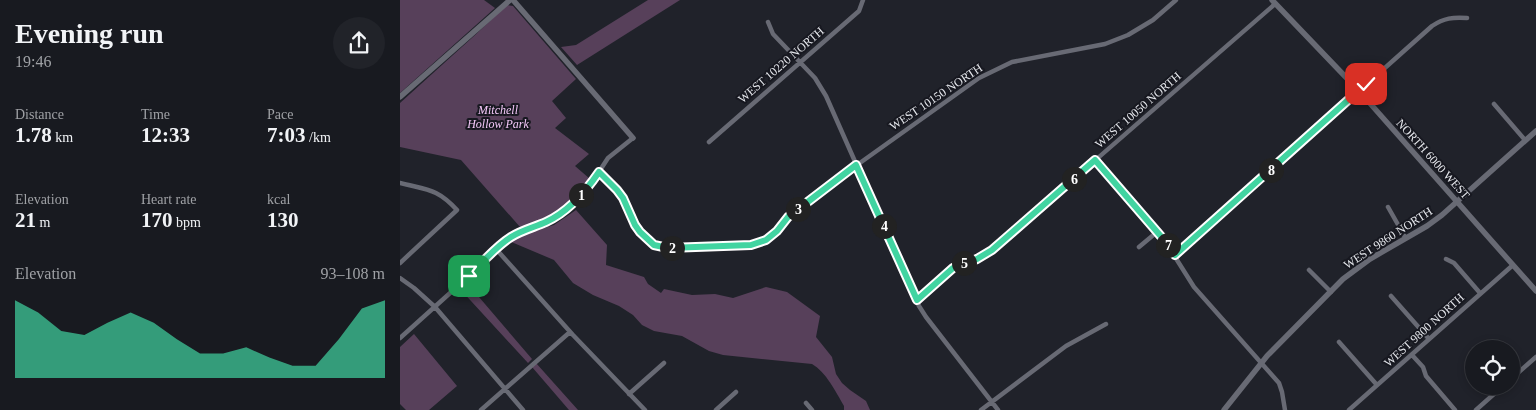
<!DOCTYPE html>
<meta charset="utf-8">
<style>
body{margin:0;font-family:Georgia,serif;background:#212329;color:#f1f3f6;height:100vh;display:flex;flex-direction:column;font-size:19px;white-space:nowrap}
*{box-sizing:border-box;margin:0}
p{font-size:16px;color:#9fa1a5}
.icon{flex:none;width:28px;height:28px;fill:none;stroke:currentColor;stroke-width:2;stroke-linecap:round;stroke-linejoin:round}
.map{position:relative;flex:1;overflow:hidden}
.panel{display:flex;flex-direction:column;background:#181a20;width:400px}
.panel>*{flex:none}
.controls{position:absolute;left:1065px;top:340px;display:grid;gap:10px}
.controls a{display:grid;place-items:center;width:55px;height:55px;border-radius:50%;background:#181a20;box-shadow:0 2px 8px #0003,0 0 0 1px #36383e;font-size:25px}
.pin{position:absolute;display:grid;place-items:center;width:42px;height:42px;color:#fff;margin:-21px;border-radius:10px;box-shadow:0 2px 8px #0006}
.km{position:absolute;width:25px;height:25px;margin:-12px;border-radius:50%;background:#222;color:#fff;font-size:14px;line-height:25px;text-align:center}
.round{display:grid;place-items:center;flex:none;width:52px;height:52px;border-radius:26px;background:#212329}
.head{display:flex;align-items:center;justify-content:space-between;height:85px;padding:0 15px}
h1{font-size:28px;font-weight:700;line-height:38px}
.stats{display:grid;grid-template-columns:repeat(3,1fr);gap:8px;height:85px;padding:5px 15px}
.stats div{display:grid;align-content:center}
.stats b{font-size:21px;font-weight:700}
.stats small{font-size:14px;font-weight:400}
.stats p{font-size:14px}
.chart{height:140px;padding:10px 15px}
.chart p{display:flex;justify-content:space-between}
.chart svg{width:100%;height:90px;margin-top:5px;fill:#41d4a1;opacity:.7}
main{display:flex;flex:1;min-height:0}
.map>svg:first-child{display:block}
</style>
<main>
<section class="panel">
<div class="head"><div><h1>Evening run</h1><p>19:46</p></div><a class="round"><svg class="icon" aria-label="share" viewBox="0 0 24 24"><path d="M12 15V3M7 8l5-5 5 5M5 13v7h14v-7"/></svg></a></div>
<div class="stats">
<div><p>Distance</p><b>1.78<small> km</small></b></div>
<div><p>Time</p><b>12:33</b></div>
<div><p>Pace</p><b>7:03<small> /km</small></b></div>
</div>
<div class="stats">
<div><p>Elevation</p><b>21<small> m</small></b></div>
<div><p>Heart rate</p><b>170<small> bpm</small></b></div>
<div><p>kcal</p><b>130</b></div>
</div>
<div class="chart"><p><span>Elevation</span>93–108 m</p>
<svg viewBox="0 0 160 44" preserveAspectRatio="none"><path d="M0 44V6L10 12L20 21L30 23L40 17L50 12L60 17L70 25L80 32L90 32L100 29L110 34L120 38L130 38L140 25L150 10L160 6V44z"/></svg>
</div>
</section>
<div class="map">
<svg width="1136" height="410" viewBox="0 0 1136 410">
<rect width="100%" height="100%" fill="#20222a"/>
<path fill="#57405a" d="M0 0H84L95 8 0 93Z
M248 0H280L177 65 161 47 176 45Z
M107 5 113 6 176 79 152 101 166 118 155 128 189 154 175 166 190 179C179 193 166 209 150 217 141 222 130 224 120 227L61 160 0 147V103L74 36Z
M176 210 207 245 206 265 244 277 248 284 261 293 264 289 292 295 315 294 333 298 366 287 387 292 420 316 416 337 432 357 436 374 442 383 450 390 466 401 470 410H444V406C436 392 426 372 412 364L323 355 309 351 282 336 254 331 242 325 233 315 219 306 193 295 173 283 154 260 109 241 116 237 154 225Z
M67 283 132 359 128 363 60 289Z
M14 334 57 386 29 410H6L0 404V347Z
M136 363 178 410H169L132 367Z"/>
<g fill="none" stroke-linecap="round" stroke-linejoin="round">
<path stroke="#686a74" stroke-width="4.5" d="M368 22 373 34 415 78 426 96 519 306 526 317 598 410
M1094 104 1125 140
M309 142 459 11 463 0
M695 160 765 241 794 287 879 383 882 392 885 410
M199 172 217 190 223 198 235 225 247 240 254 245 268 249 351 245 366 240 377 231 388 217 457 165 579 78 612 62 705 44 728 35 753 20 776 0
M0 183C27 190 37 188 57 210L0 263
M988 207 1005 237
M739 247 757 232
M96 249 173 335 245 410
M775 255 1032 26C1044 18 1053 17 1067 18
M1046 259 1054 263 1080 293
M909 270 931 292
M0 278 14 288 35 307 123 410
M991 296 1029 339
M517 300 553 268 577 259 592 250 875 4
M0 338 69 276 103 242 117 233 149 221 166 210 191 184 208 158 233 138
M939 342 977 385
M1012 355 1023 367 1026 376 1055 410
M1111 379 1136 357
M229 394 264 363
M406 403 412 410
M81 410 170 332
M316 410 336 392
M581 410 666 346 706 324
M949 410 1113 265
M1076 410 1103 386"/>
<path stroke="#686a74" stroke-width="5.5" d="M113 0 233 138
M872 0 960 92 1136 291
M0 97 110 0
M824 410 867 356 943 279 970 259 1027 226 1042 215 1136 131"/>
</g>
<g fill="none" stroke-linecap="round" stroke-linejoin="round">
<defs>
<path id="route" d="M69 276C82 263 95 247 111 237 122 230 135 227 146 222 168 212 186 191 199 172L217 190 223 198 235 225 240 232 254 245 268 248 351 245 366 240 377 231 388 217 456 165 517 300 553 268 577 259 592 250 695 160 765 241 775 255 966 84"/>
</defs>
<use href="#route" stroke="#fff" stroke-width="10"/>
<use href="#route" stroke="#41d4a1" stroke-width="6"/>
</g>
<g text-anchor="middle" stroke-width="4" stroke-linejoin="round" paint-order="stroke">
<g font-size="12" fill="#e6e8ed" stroke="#171820">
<text transform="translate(381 65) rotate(-41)" y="4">WEST 10220 NORTH</text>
<text transform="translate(536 97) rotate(-34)" y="4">WEST 10150 NORTH</text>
<text transform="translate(738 110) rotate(-41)" y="4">WEST 10050 NORTH</text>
<text transform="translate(1033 159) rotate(48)" y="4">NORTH 6000 WEST</text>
<text transform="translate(988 238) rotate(-33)" y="4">WEST 9860 NORTH</text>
<text transform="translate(1024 330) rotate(-42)" y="4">WEST 9800 NORTH</text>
</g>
<g font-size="12" font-style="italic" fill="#f3c7f8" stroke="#171820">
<text x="98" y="114">Mitchell<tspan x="98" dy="14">Hollow Park</tspan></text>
</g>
</g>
</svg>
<div class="controls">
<a><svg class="icon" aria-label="locate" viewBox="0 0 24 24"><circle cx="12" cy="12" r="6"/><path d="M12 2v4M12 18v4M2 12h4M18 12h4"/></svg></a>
</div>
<div class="pin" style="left:69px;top:276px;background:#1e9e55"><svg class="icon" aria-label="arrive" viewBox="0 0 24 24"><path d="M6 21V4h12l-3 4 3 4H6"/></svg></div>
<div class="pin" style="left:966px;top:84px;background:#d93025"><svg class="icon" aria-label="check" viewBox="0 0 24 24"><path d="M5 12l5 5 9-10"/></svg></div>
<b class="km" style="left:181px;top:195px">1</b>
<b class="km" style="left:272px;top:248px">2</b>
<b class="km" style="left:398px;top:209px">3</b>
<b class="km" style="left:484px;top:226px">4</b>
<b class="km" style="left:564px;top:263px">5</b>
<b class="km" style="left:674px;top:179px">6</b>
<b class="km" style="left:768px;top:245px">7</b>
<b class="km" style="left:871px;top:170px">8</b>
</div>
</main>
